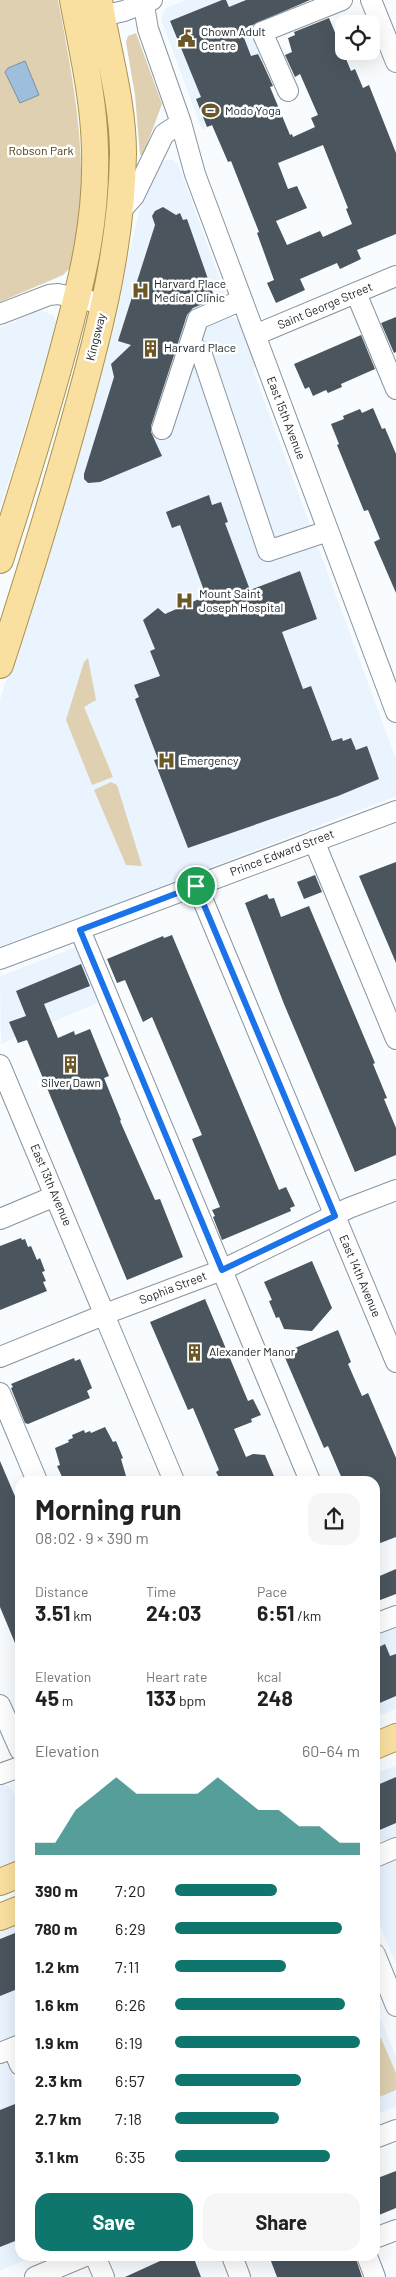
<!DOCTYPE html>
<meta charset="utf-8">
<style>
body{margin:0;font-family:Barlow,sans-serif;background:#f6f6f6;color:#222;height:100vh;display:flex;flex-direction:column;font-size:19px;white-space:nowrap}
*{box-sizing:border-box;margin:0}
p{font-size:16px;color:#767676}
.icon{flex:none;width:28px;height:28px;fill:none;stroke:currentColor;stroke-width:2;stroke-linecap:round;stroke-linejoin:round}
.map{position:relative;flex:1;overflow:hidden}
.panel{position:absolute;left:15px;top:1476px;width:365px;height:785px;display:flex;flex-direction:column;background:#fff;border-radius:15px;box-shadow:0 5px 20px #0002}
.panel>*{flex:none}
.buttons{position:absolute;left:335px;top:15px;display:grid;gap:10px}
.buttons a{display:grid;place-items:center;width:45px;height:45px;border-radius:10px;background:#fff;box-shadow:0 5px 20px #0002;font-size:25px}
.pin{position:absolute;display:grid;place-items:center;width:42px;height:42px;color:#fff;margin:-21px;border:2px solid #fff;border-radius:50%;box-shadow:0 1px 5px #0007}
.round{display:grid;place-items:center;flex:none;width:52px;height:52px;border-radius:15px;background:#f6f6f6}
.head{display:flex;align-items:center;justify-content:space-between;height:85px;padding:0 20px}
h1{font-size:28px;font-weight:700;line-height:38px}
.stats{display:grid;grid-template-columns:repeat(3,1fr);gap:8px;height:85px;padding:5px 20px}
.stats div{display:grid;align-content:center}
.stats b{font-size:21px;font-weight:700}
.stats small{font-size:14px;font-weight:400}
.stats p{font-size:14px}
.chart{height:140px;padding:10px 20px}
.chart p{display:flex;justify-content:space-between}
.chart svg{width:100%;height:90px;margin-top:5px;fill:#0f766e;opacity:.7}
.button{display:flex;gap:10px;margin-top:auto;padding:10px 20px}
.button a{flex:1;height:58px;border-radius:15px;background:#0f766e;color:#fff;font-size:20px;font-weight:700;line-height:58px;text-align:center}
.button a+a{background:#f6f6f6;color:#222}
ul{padding:0 20px;list-style:none;font-size:16px}
li{display:grid;grid-template-columns:80px 60px 1fr;align-items:center;height:38px}
li i{height:12px;border-radius:6px;background:#0f766e}
.map>svg:first-child{display:block}
</style>
<div class="map">
<svg width="396" height="2277" viewBox="0 0 396 2277">
<rect width="100%" height="100%" fill="#f9fcfe"/>
<path fill="#e9f4fe" d="M186 0H242L268 61 254 67 269 102 202 130 161 19 166 8Z
M166 160H173L179 166 226 296 230 316 240 321 256 364 253 370 396 759V796L0 948V700L63 501 109 335 140 208 158 168Z
M37 311H42L53 315 57 323 55 332 0 509V328Z
M79 946 102 1001 1 1044 0 976Z
M396 1628V1709L375 1717V1637Z
M396 1765V1964L375 1914V1774Z
M4 1784 11 1788 20 1808V1860L0 1868V1785Z
M20 1924V2045L0 2053V1932Z
M375 2006 396 2056V2107L375 2115Z
M6 2061 20 2093V2256H35L0 2271V2063Z"/>
<path fill="#ded0b0" d="M0 0H58C75 89 93 178 71 267L63 275 0 302Z
M136 33 162 104 143 155H140L135 95 126 42 128 36Z
M88 658 96 700 84 707 113 777 92 785 66 720 84 662Z
M111 782 117 785 142 866 126 865 94 790Z
M381 2038 396 2073V2090L375 2099V2041Z"/>
<path fill="#9dbfdb" stroke="#7891a6" d="M25 61 39 95 20 103 5 72 8 68Z"/>
<path fill="#4a555e" fill-rule="evenodd" d="M222 0H226L229 7 246 0H310L241 30 251 56 258 54 263 64 273 86 270 87 290 135 292 134 293 137 315 127 311 118 318 115 300 74 295 77 285 55 292 52 288 38 295 35 294 32 329 18 351 71 355 69 363 88 369 85 396 153V234L357 250 361 259 357 261 340 269 337 263 300 279 305 290 276 303 267 283 274 280 257 233 259 232 231 161 228 162 212 125 207 127 196 99 201 97 170 21ZM323 145 348 208 346 209 352 224 323 237 320 231 287 245 276 221 307 208 297 186 288 189 278 163Z
M163 207 176 215 180 213 183 220 187 219 215 299 193 308 187 315 151 426V432L162 456 100 482 88 483 84 479V474L114 377 111 364 131 345 118 341 155 225 152 216 155 211Z
M396 317V352L394 353 381 323Z
M361 335 375 369 341 384 342 387 328 393 326 390 313 396 309 387 305 389 294 364Z
M373 408 382 429 385 428 396 454V593L374 542 380 539 368 510 364 511 337 445 339 444 331 424 344 419 343 416 360 409 362 413Z
M209 495 212 505 221 502 228 522 225 523 250 590 300 571 317 619 282 632 303 689 311 686 332 741 342 738 343 741 351 738 356 750 367 746 379 779 338 796 188 848 154 760 158 759 135 699 139 697 134 685 160 676 150 651 155 649 143 620 158 608 165 614 206 596 180 525 172 528 166 512Z
M396 862V963L359 876Z
M315 875 322 892 304 899 297 882Z
M267 894 269 899 274 898 281 917 309 906 375 1063 373 1064 387 1098 384 1099 396 1128V1155L355 1172 284 1004 245 903Z
M172 935 279 1190 286 1187 295 1206 290 1208 291 1211 222 1240 213 1217 215 1216 212 1210 220 1207 192 1139 202 1135 152 1017 143 1022 125 980 117 983 107 959 163 936 164 938Z
M81 964 90 986 44 1004 58 1038 74 1031 75 1035 90 1029 109 1076 104 1078 121 1120 120 1121 155 1200 160 1199 183 1257 127 1280 27 1040 18 1043 9 1022 26 1016 16 991Z
M21 1238 22 1240 25 1239 28 1247 31 1246 37 1260 40 1258 45 1271 42 1272 46 1281 43 1282 47 1291 0 1310V1246Z
M312 1261 332 1308 312 1331 284 1329 279 1317 276 1318 269 1301 272 1300 264 1282Z
M205 1299 248 1401 253 1399 261 1415 251 1419 252 1422 234 1429 246 1457 253 1454 265 1455 276 1481H221L216 1472 219 1470 193 1408 188 1410 150 1322Z
M338 1330 351 1362 348 1364 362 1396 368 1393 396 1458V1537L375 1545V1481H343L328 1446 324 1448 283 1353Z
M74 1358 75 1361 80 1359 92 1388 87 1391 90 1398 28 1424 25 1423 11 1388 13 1387 11 1384Z
M105 1427 113 1442 116 1441 123 1458 121 1459 126 1476 112 1481H64L57 1466 60 1465 55 1448 69 1442 68 1440 73 1438 72 1435 84 1430 85 1433 90 1431 91 1433Z
M0 1461 20 1508V1655L0 1607Z
M396 1569V1594L375 1602V1578Z
M385 1644 390 1656 396 1654V1696L375 1705V1649Z
M396 1777V1823L375 1832V1786Z
M20 1931V1988L0 1996V1939Z
M20 2102V2239L0 2247V2110Z
M396 2171V2208L379 2215 378 2213 375 2214V2179Z
M171 2256H193L201 2277H125Z
M269 2256H355L362 2277H277Z"/>
<g fill="none" stroke-linecap="round" stroke-linejoin="round">
<defs>
<path id="minor" d="M143 0 148 29 181 123 195 174 396 712
M371 0 396 62
M89 19 124 11 152 0
M288 91 262 32 342 0
M120 212 134 196 164 134 181 123
M356 293 396 389
M0 314 49 295 58 294 104 304
M255 335 396 276
M190 345 201 352 268 551 328 531
M162 429 198 319 242 300
M314 841 396 1039
M197 886 396 1362
M80 930 310 1481
M0 959 396 811
M0 1065 101 1306
M0 1219 55 1196
M113 1311 222 1270 349 1208 396 1190
M108 1324 174 1481
M0 1357 96 1318
M0 1393 37 1481
M375 1624 396 1616
M0 1705 20 1750
M0 1774 20 1767
M375 1857 396 1848
M375 1954 396 2006
M13 2048 20 2065
M0 2053 20 2045
M375 2138 396 2130
M375 2238 396 2230
M95 2256 104 2277
M232 2256 240 2277
M367 2256 375 2277
M35 2277 85 2256"/>
<path id="major" d="M0 560C23 488 46 416 65 343 83 276 97 219 95 150 94 99 82 49 73 0
M0 665C27 582 53 499 76 415 100 329 122 243 123 153 123 101 107 50 99 0
M375 1746 396 1737
M0 1882 20 1874
M0 1917 20 1909"/>
</defs>
<use href="#minor" stroke="#88949e" stroke-width="22"/>
<use href="#major" stroke="#ab924d" stroke-width="28"/>
<use href="#minor" stroke="#fff" stroke-width="20"/>
<use href="#major" stroke="#fae0a0" stroke-width="26"/>
</g>
<g fill="none" stroke-linecap="round" stroke-linejoin="round">
<defs>
<path id="route" d="M196 886 335 1216 222 1270 80 930Z"/>
</defs>
<use href="#route" stroke="#fff" stroke-width="10"/>
<use href="#route" stroke="#1a73e8" stroke-width="6"/>
</g>
<defs>
<symbol id="civic-bare" viewBox="-9 -9 18 18"><path d="M-.6-6.5H3V-4.5H.6V-3L4-1V1h2V6H-6V1h2V-1L-.6-3ZM-1.2 2.5V6h2.4V2.5Z" fill="#6c5827" stroke="#fff" stroke-width="2.5" paint-order="stroke"/></symbol>
<symbol id="stadium-bare" viewBox="-9 -9 18 18"><path d="M0-5a6.5 5 0 1 0 0 10a6.5 5 0 1 0 0-10ZM-3.5-1.8h7v3.6h-7Z" fill="#6c5827" stroke="#fff" stroke-width="2.5" paint-order="stroke"/></symbol>
<symbol id="hospital-bare" viewBox="-9 -9 18 18"><path d="M-5-5h3v3.5h4V-5h3V5h-3V1.5h-4V5h-3Z" fill="#6c5827" stroke="#fff" stroke-width="2.5" paint-order="stroke"/></symbol>
<symbol id="building-bare" viewBox="-9 -9 18 18"><path d="M-4-6H4V6H1V3H-1V6H-4ZM-2.5-4.3h1.7v1.8h-1.7ZM.8-4.3h1.7v1.8H.8ZM-2.5-1h1.7V.8h-1.7ZM.8-1h1.7V.8H.8Z" fill="#6c5827" stroke="#fff" stroke-width="2.5" paint-order="stroke"/></symbol>
</defs>
<g fill-rule="evenodd">
<use href="#civic-bare" x="174" y="26" width="25" height="25"/>
<use href="#stadium-bare" x="198" y="98" width="25" height="25"/>
<use href="#hospital-bare" x="128" y="278" width="25" height="25"/>
<use href="#building-bare" x="138" y="336" width="25" height="25"/>
<use href="#hospital-bare" x="172" y="588" width="25" height="25"/>
<use href="#hospital-bare" x="154" y="748" width="25" height="25"/>
<use href="#building-bare" x="58" y="1052" width="25" height="25"/>
<use href="#building-bare" x="182" y="1340" width="25" height="25"/>
</g>
<g text-anchor="middle" stroke-width="5" stroke-linejoin="round" paint-order="stroke">
<g font-size="12" fill="#21262a" stroke="#fff" text-anchor="start">
<text x="201" y="36">Chown Adult<tspan x="201" dy="14">Centre</tspan></text>
<text x="225" y="115">Modo Yoga</text>
<text x="154" y="288">Harvard Place<tspan x="154" dy="14">Medical Clinic</tspan></text>
<text x="164" y="352">Harvard Place</text>
<text x="199" y="598">Mount Saint<tspan x="199" dy="14">Joseph Hospital</tspan></text>
<text x="180" y="765">Emergency</text>
<text x="71" y="1087" text-anchor="middle">Silver Dawn</text>
<text x="209" y="1356">Alexander Manor</text>
</g>
<g font-size="12" fill="#4a3807" stroke="#fff">
<text x="41" y="155">Robson Park</text>
</g>
<g font-size="12" fill="#21262a" stroke="#fff">
<text transform="translate(325 306) rotate(-23)" y="4">Saint George Street</text>
<text transform="translate(96 337) rotate(-76)" y="4">Kingsway</text>
<text transform="translate(286 418) rotate(69)" y="4">East 15th Avenue</text>
<text transform="translate(282 853) rotate(-21)" y="4">Prince Edward Street</text>
<text transform="translate(51 1185) rotate(67)" y="4">East 13th Avenue</text>
<text transform="translate(360 1276) rotate(67)" y="4">East 14th Avenue</text>
<text transform="translate(173 1288) rotate(-21)" y="4">Sophia Street</text>
</g>
</g>
</svg>
<div class="buttons">
<a><svg class="icon" aria-label="locate" viewBox="0 0 24 24"><circle cx="12" cy="12" r="6"/><path d="M12 2v4M12 18v4M2 12h4M18 12h4"/></svg></a>
</div>
<div class="pin" style="left:196px;top:886px;background:#1e9e55"><svg class="icon" aria-label="arrive" viewBox="0 0 24 24"><path d="M6 21V4h12l-3 4 3 4H6"/></svg></div>
<section class="panel">
<div class="head"><div><h1>Morning run</h1><p>08:02 · 9 × 390 m</p></div><a class="round"><svg class="icon" aria-label="share" viewBox="0 0 24 24"><path d="M12 15V3M7 8l5-5 5 5M5 13v7h14v-7"/></svg></a></div>
<div class="stats">
<div><p>Distance</p><b>3.51<small> km</small></b></div>
<div><p>Time</p><b>24:03</b></div>
<div><p>Pace</p><b>6:51<small> /km</small></b></div>
</div>
<div class="stats">
<div><p>Elevation</p><b>45<small> m</small></b></div>
<div><p>Heart rate</p><b>133<small> bpm</small></b></div>
<div><p>kcal</p><b>248</b></div>
</div>
<div class="chart"><p><span>Elevation</span>60–64 m</p>
<svg viewBox="0 0 160 44" preserveAspectRatio="none"><path d="M0 44V38L10 38L20 22L30 14L40 6L50 14L60 14L70 14L80 14L90 6L100 14L110 22L120 22L130 30L140 30L150 38L160 38V44z"/></svg>
</div>
<ul>
<li><b>390 m</b>7:20<i style="width:55%"></i></li>
<li><b>780 m</b>6:29<i style="width:90%"></i></li>
<li><b>1.2 km</b>7:11<i style="width:60%"></i></li>
<li><b>1.6 km</b>6:26<i style="width:92%"></i></li>
<li><b>1.9 km</b>6:19<i style="width:100%"></i></li>
<li><b>2.3 km</b>6:57<i style="width:68%"></i></li>
<li><b>2.7 km</b>7:18<i style="width:56%"></i></li>
<li><b>3.1 km</b>6:35<i style="width:84%"></i></li>
</ul>
<div class="button"><a>Save</a><a>Share</a></div>
</section>
</div>
